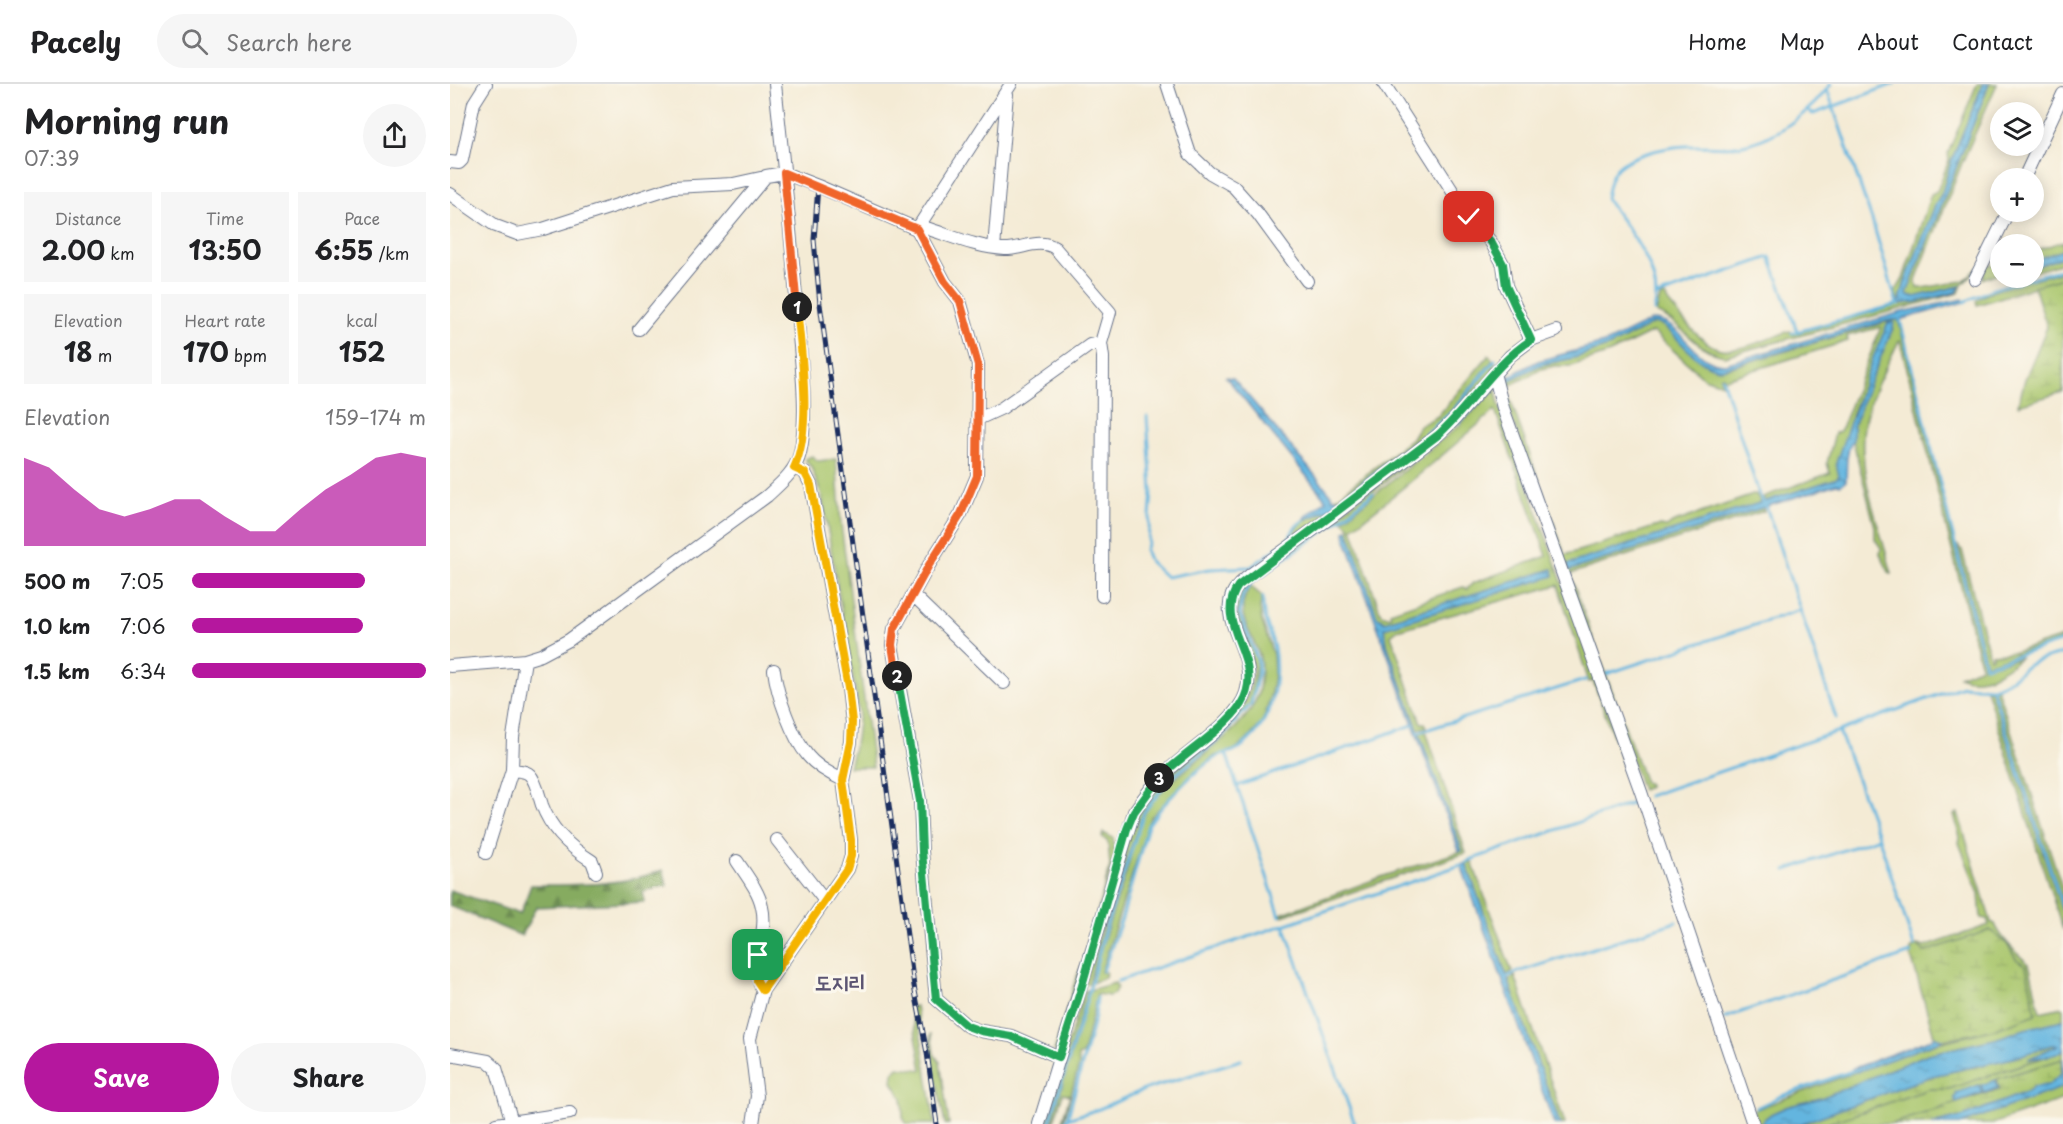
<!DOCTYPE html>
<meta charset="utf-8">
<style>
body{margin:0;font-family:"Playpen Sans","Poor Story",sans-serif;background:#f6f6f6;color:#202124;height:100vh;display:flex;flex-direction:column;font-size:22px;white-space:nowrap}
*{box-sizing:border-box;margin:0}
p{font-size:20px;color:#757577}
.icon{flex:none;width:33px;height:33px;fill:none;stroke:currentColor;stroke-width:2;stroke-linecap:round;stroke-linejoin:round}
.map{position:relative;flex:1;overflow:hidden}
.details{display:flex;flex-direction:column;background:#fff;width:450px}
.details>*{flex:none}
.controls{position:absolute;left:1540px;top:18px;display:grid;gap:12px}
.controls a{display:grid;place-items:center;width:54px;height:54px;border-radius:50%;background:#fff;box-shadow:0 3px 15px #0003;font-size:30px}
.pin{position:absolute;display:grid;place-items:center;width:51px;height:51px;color:#fff;margin:-26px;border-radius:12px;box-shadow:0 3px 9px #0006}
.km{position:absolute;width:30px;height:30px;margin:-15px;border-radius:50%;background:#222;color:#fff;font-size:16px;line-height:30px;text-align:center}
.round{display:grid;place-items:center;flex:none;width:63px;height:63px;border-radius:32px;background:#f6f6f6}
.summary{display:flex;align-items:center;justify-content:space-between;height:102px;padding:0 24px}
h1{font-size:33px;font-weight:700;line-height:45px}
.stats{display:grid;grid-template-columns:repeat(3,1fr);gap:9px;height:102px;padding:6px 24px}
.stats div{display:grid;align-content:center;border-radius:0px;background:#f6f6f6;text-align:center}
.stats b{font-size:26px;font-weight:700}
.stats small{font-size:16px;font-weight:400}
.stats p{font-size:16px}
.chart{height:168px;padding:12px 24px}
.chart p{display:flex;justify-content:space-between}
.chart svg{width:100%;height:108px;margin-top:6px;fill:#b5179e;opacity:.7}
.cta{display:flex;gap:12px;margin-top:auto;padding:12px 24px}
.cta a{flex:1;height:69px;border-radius:36px;background:#b5179e;color:#fff;font-size:24px;font-weight:700;line-height:69px;text-align:center}
.cta a+a{background:#f6f6f6;color:#202124}
ul{padding:0 24px;list-style:none;font-size:20px}
li{display:grid;grid-template-columns:96px 72px 1fr;align-items:center;height:45px}
li i{height:15px;border-radius:8px;background:#b5179e}
header{display:flex;align-items:center;gap:36px;box-sizing:border-box;height:84px;padding:0 30px;background:#fff;border-bottom:2px solid #e0e0e0}
header strong{font-size:28px}
nav{display:flex;gap:33px;margin-inline-start:auto;font-size:21px}
.search{width:420px;height:54px;background:#f6f6f6;display:flex;align-items:center;gap:15px;box-sizing:border-box;padding:0 21px;border-radius:33px;color:#757577;font-size:22px}
main{display:flex;flex:1;min-height:0}
.map>svg:first-child{display:block}
</style>
<header>
<strong>Pacely</strong>
<div class="search"><svg class="icon" aria-label="search" viewBox="0 0 24 24"><circle cx="10" cy="10" r="6"/><path d="M15 15l6 6"/></svg>Search here</div>
<nav><a>Home</a><a>Map</a><a>About</a><a>Contact</a></nav>
</header>
<main>
<section class="details">
<div class="summary"><div><h1>Morning run</h1><p>07:39</p></div><a class="round"><svg class="icon" aria-label="share" viewBox="0 0 24 24"><path d="M12 15V3M7 8l5-5 5 5M5 13v7h14v-7"/></svg></a></div>
<div class="stats">
<div><p>Distance</p><b>2.00<small> km</small></b></div>
<div><p>Time</p><b>13:50</b></div>
<div><p>Pace</p><b>6:55<small> /km</small></b></div>
</div>
<div class="stats">
<div><p>Elevation</p><b>18<small> m</small></b></div>
<div><p>Heart rate</p><b>170<small> bpm</small></b></div>
<div><p>kcal</p><b>152</b></div>
</div>
<div class="chart"><p><span>Elevation</span>159–174 m</p>
<svg viewBox="0 0 160 44" preserveAspectRatio="none"><path d="M0 44V8L10 12L20 21L30 29L40 32L50 29L60 25L70 25L80 32L90 38L100 38L110 29L120 21L130 15L140 8L150 6L160 8V44z"/></svg>
</div>
<ul>
<li><b>500 m</b>7:05<i style="width:74%"></i></li>
<li><b>1.0 km</b>7:06<i style="width:73%"></i></li>
<li><b>1.5 km</b>6:34<i style="width:100%"></i></li>
</ul>
<div class="cta"><a>Save</a><a>Share</a></div>
</section>
<div class="map">
<svg width="1613" height="1040" viewBox="0 0 1613 1040">
<defs>
<pattern id="forest-firs" width="22" height="20" patternUnits="userSpaceOnUse" patternTransform="scale(1.5)"><rect width="22" height="20" fill="#86ab60"/><path d="M5 1l3.5 6h-7zM16 11l3.5 6h-7z" fill="#6d8c52"/></pattern>
<pattern id="wetland-marsh" width="20" height="14" patternUnits="userSpaceOnUse" patternTransform="scale(1.5)"><rect width="20" height="14" fill="#a9c66c"/><path d="M1 5h8M5 5V1M11 12h8M15 12V8" fill="none" stroke="#91aa60"/></pattern>
<pattern id="water-ripples" width="26" height="14" patternUnits="userSpaceOnUse" patternTransform="scale(1.5)"><rect width="26" height="14" fill="#64b5df"/><path d="M2 4q2-2 4 0t4 0M15 11q2-2 4 0t4 0" fill="none" stroke="#5294b8"/></pattern>
</defs>
<rect width="100%" height="100%" fill="#fbf7ec"/>
<filter id="ink" filterUnits="userSpaceOnUse"><feTurbulence type="fractalNoise" baseFrequency=".0167" numOctaves="2"/><feDisplacementMap in="SourceGraphic" scale="12" xChannelSelector="R" yChannelSelector="G"/><feConvolveMatrix kernelMatrix="1 2 1 2 8 2 1 2 1" color-interpolation-filters="sRGB"/></filter>
<filter id="wash" filterUnits="userSpaceOnUse"><feTurbulence type="fractalNoise" baseFrequency=".008" numOctaves="4" result="noise"/><feDisplacementMap in="SourceGraphic" scale="24" xChannelSelector="R" yChannelSelector="G"/><feGaussianBlur stdDeviation="1.35" result="paint"/><feColorMatrix in="noise" values="0 0 0 0 0 0 0 0 0 0 0 0 0 0 0 0 0 1.4 0 .05"/><feComposite in="paint" operator="in"/></filter>
<g filter="url(#wash)">
<rect width="100%" height="100%" fill="#f4ebd5"/>
<path fill="#a9c66c" stroke="#627a65" stroke-width="1.5" fill-rule="evenodd" d="M1527 0H1533L1502 75 1492 109 1486 119 1455 198 1449 220 1445 208 1453 195 1481 110 1487 107 1499 76 1498 69Z
M1539 0H1547L1512 79 1466 196 1467 204H1473L1513 197 1529 183 1512 201 1509 209 1275 272C1246 268 1232 238 1206 229L1210 213 1215 212 1219 219C1231 233 1250 258 1267 264 1285 271 1321 253 1340 247L1343 250 1452 220 1507 208 1509 202 1465 213 1458 211 1457 209Z
M1613 157V166L1584 176V167Z
M1613 173V179L1584 188V183Z
M1551 178V188L1532 195 1537 180 1541 181Z
M1613 187V194L1527 221 1526 217C1541 203 1592 194 1613 187Z
M1446 235H1448L1534 583 1571 573C1554 587 1531 602 1509 592L1531 583 1450 257 1448 259C1436 283 1421 310 1415 336 1405 384 1430 443 1442 490H1440L1430 470 1431 464 1425 455V443L1403 357V343L1418 303 1443 244 1438 239 1402 329 1389 392 1385 395 1315 418 1313 413 1380 389 1377 379 1385 349 1390 347 1431 243 1397 252 1398 257 1275 295 1273 292 1270 293 1272 300 1254 294 1203 248 1160 269 1121 282H1104L1088 286 1077 293 1056 303 1115 471 1208 442 1217 443 1222 439 1306 410 1311 419 1118 480V486L1313 423 1314 427 1120 490 1195 699H1198L1199 703 1192 706 1049 297 1052 300 1090 281 1124 274 1160 262 1204 239 1212 241 1217 245 1256 280 1278 284Z
M1039 271 1043 276 1001 327 983 344 890 415H885L962 354 969 342 988 332Z
M1044 278 1048 282 1002 336 839 461 837 456 854 436 884 424 985 346 1005 328Z
M1041 301 1045 302 1049 321 1187 708 1184 709 1143 597 1139 598 1108 501 947 546 941 551 971 639H975L977 643 968 645 937 560 934 543 1104 491 1102 485 935 538 927 533 898 446 901 444 893 436 1010 341 1043 308 1044 302 1006 340 891 434 803 494 791 511 787 528 807 577 804 605 800 620 767 656 720 693 693 727 655 839 639 900H636L635 899 680 744C690 712 717 687 743 667 762 652 788 636 797 612 801 603 804 591 802 581 801 575 798 569 796 564 783 533 776 520 801 493L880 437 989 352 1003 340 1035 305ZM1045 326 1097 472 1023 499 1017 505 1013 503 940 528 941 533 931 530 902 444C951 407 998 367 1045 326Z
M362 372 368 377 386 375 391 440 423 683H399L406 655 409 629 372 412 361 383 355 375Z
M1508 462 1512 466 1540 574 1542 573V570L1565 568 1613 553V556L1536 580Z
M800 502 812 512 810 524 812 537 823 571 824 590 821 609 815 631 811 640 796 657 784 666 765 672 745 688 700 734 651 888H656L655 893 642 899C650 861 664 826 676 790 682 770 685 747 695 729 719 686 796 652 808 610 810 601 812 584 810 574 802 546 782 532 800 502Z
M1547 604 1613 806V819L1544 605Z
M1536 605H1540L1613 832V846Z
M976 647 1016 769 832 832 831 830 934 792 1012 767 969 649Z
M1508 729 1541 838 1545 840C1549 852 1569 872 1579 880L1590 928 1613 923V936L1575 945 1545 955 1478 970 1371 1014 1336 1023 1321 1030 1312 1037V1040H1306L1304 1026 1475 962 1549 944 1576 882 1566 875 1557 860 1540 846 1475 868 1467 861 1475 863 1539 841 1537 835 1531 834 1529 810 1509 759 1510 753 1504 730Z
M653 749 663 754 665 772 608 968 604 967 626 894 634 877 660 782 658 758 652 753Z
M1022 778 1062 888 1056 891 1016 779Z
M1065 892 1115 1040H1110L1058 896Z
M665 899 667 903 664 910 659 912 647 910 633 970 628 972 629 981 613 1040H611L620 1011 613 1009 603 1040H601L640 906Z
M638 906 600 1031 596 1040H593L634 907Z
M466 922 485 1040H457L453 1034 452 1014 442 998 443 989 448 983 472 986 461 923Z
M481 949 484 970 490 978 499 1040H495L480 961Z
M1613 967V975L1547 995 1550 1005 1442 1040H1376L1479 1005H1499Z
M1613 1001V1015L1542 1040H1510L1611 1004Z"/>
<path fill="url(#forest-firs)" stroke="#506d5f" stroke-width="1.5" d="M213 786 217 801 193 808 195 818 86 823 72 852 0 822V806L70 830 81 801C124 801 172 802 213 786Z"/>
<path fill="url(#wetland-marsh)" stroke="#627a65" stroke-width="1.5" d="M1613 194V308L1568 321 1575 295 1597 243 1584 202Z
M1540 846 1557 860 1566 875 1576 882 1586 930 1549 944 1493 956 1484 952 1461 872V865L1467 861 1475 868Z
M1605 960 1609 961 1580 974 1594 973 1499 1005H1479L1376 1040H1350L1482 992 1563 974Z
M1613 975 1611 990 1598 1001 1583 1003 1579 1007 1512 1033 1482 1040H1442L1550 1005 1547 995Z"/>
<path fill="url(#water-ripples)" stroke="#40729e" stroke-width="1.5" d="M1533 0H1539L1457 209 1458 211 1465 213 1510 202 1507 208 1466 218 1449 220 1455 198 1486 119 1492 109 1502 75Z
M1613 166V173L1584 183V176Z
M1513 215 1514 218 1450 236H1440L1272 285C1251 285 1232 258 1217 245L1212 241 1204 239 1160 262 1124 274 1090 281 1052 300 1048 295H1054L1088 277 1158 258 1203 236C1231 236 1244 281 1275 280L1452 228Z
M1444 238 1443 244 1418 303 1403 343V357C1395 367 1397 384 1396 397L1391 401 1386 400 1118 487V480L1385 395 1389 392 1386 379 1391 364 1424 271 1438 239Z
M776 293 783 294 885 415H890L955 364 970 355 884 424 854 436V434L876 416Z
M898 446 927 532 935 538 1103 485 1104 492 934 544 937 561 1012 767H1009L896 456 895 447Z
M1016 779 1110 1040H1104L1011 781Z
M1613 936V967L1594 973 1578 975 1608 961 1605 960 1563 974 1482 992 1350 1040H1312V1037L1321 1030 1336 1023 1371 1014 1478 970 1545 955 1575 945Z
M1484 952 1493 956 1407 988 1402 985 1481 955Z
M1613 975V1001L1611 1004 1510 1040H1482L1512 1033 1579 1007 1583 1003 1598 1001 1611 990Z
M1546 996 1548 1004 1534 1009 1531 1001Z
M1529 1001 1532 1009 1506 1018 1504 1013 1507 1011 1506 1009Z"/>
<g fill="none" stroke-linecap="round" stroke-linejoin="round">
<path stroke="#64b5df" stroke-width="3" d="M1377 5 1422 136 1447 220
M1357 27 1363 30 1444 0
M1584 193 1613 185
M1207 212 1320 173 1347 247
M1514 218 1543 205 1583 194
M1204 227C1215 186 1177 145 1156 114 1158 105 1159 95 1164 88 1175 71 1217 63 1236 62 1258 61 1279 66 1301 59 1332 50 1362 26 1381 0
M1450 236 1535 582 1613 557
M1342 249 1449 220
M1272 294 1309 410 1313 418
M697 333 702 407 698 458 695 466 700 478 716 493 760 485 801 483 833 460
M1009 338 1042 305
M970 355 1002 328 1045 276
M1316 422 1386 634
M839 454 845 443 854 436
M812 490 891 435 923 409
M1613 569C1602 573 1584 576 1576 583 1563 594 1559 598 1542 604L1613 825
M1156 590 1350 526
M1389 647 1429 754 1464 862
M969 648 1135 596
M777 669C785 668 791 663 797 658 821 637 828 603 825 572 824 552 811 536 813 513
M1198 712 1389 647 1513 602 1542 604
M1016 779 1020 776 1186 718
M1336 786 1429 754
M830 832 787 702 963 641
M834 841 905 1040
M653 887 672 834 698 741C715 718 746 683 772 670L776 669 787 702
M1057 893 1068 888 1226 838
M668 897 1011 781
M1274 934 1461 869
M1306 1024 1329 1013 1405 986
M617 1035 649 1025 696 1005 791 976
M599 1040 639 908 654 849 694 728 719 696 768 656 801 620 808 590V577L789 529 793 510 804 495
M616 1040 645 932 647 914
M1281 1040 1290 1038"/>
</g>
</g>
<g filter="url(#ink)">
<g fill="none" stroke-linecap="round" stroke-linejoin="round">
<defs>
<path id="minor" d="M717 0 740 70 760 89 783 102 808 130 857 197
M934 0 1019 133 1041 158 1053 180 1056 202 1081 256
M0 78 9 79 12 76 24 19 36 0
M1574 94 1613 10
M0 110 46 142 67 150 93 145 223 103 283 100 315 93
M467 145 476 144C501 152 528 164 555 165 573 165 589 154 605 164L660 228 651 259 653 273 652 512
M467 145 561 0
M544 164 557 10
M1525 195 1558 128
M189 245 316 92 334 89 368 102 467 145 495 198 510 217 528 281 527 392 511 430 479 481 444 545 442 561 470 717 472 768 486 915 517 942 531 947 561 952 609 973
M1044 289 1053 324 1191 708 1303 1040
M528 335 552 324 640 261 651 259
M463 511 554 599
M0 582 75 576 91 571 119 556 317 412C330 400 346 387 350 369 358 335 352 286 349 251 343 167 334 84 325 0
M324 586C327 611 342 653 358 672 367 683 380 690 393 696
M62 686C68 687 75 686 80 691 86 697 89 712 92 721 101 746 121 764 142 777L146 788
M327 756 375 817
M36 769 62 686 63 653 75 576
M287 777C296 791 309 807 312 823 319 851 297 881 313 906
M0 970 38 977 46 984 62 1038
M46 1040 120 1029
M303 1040 307 1012 300 955 313 906 397 785 401 772V756L393 696 401 658 402 638 398 604 361 401 355 389 344 384
M589 1040 684 728C693 715 701 703 712 692 735 669 787 638 796 609 808 571 770 540 782 511 785 503 793 497 800 491L888 428 988 351 1003 337 1060 272 1081 256 1106 247"/>
</defs>
<use href="#minor" stroke="#677188" stroke-width="14"/>
<use href="#minor" stroke="#fff" stroke-width="12"/>
<defs>
<path id="rail" d="M368 102 364 156 370 220 464 902 477 969 487 1040"/>
</defs>
<use href="#rail" stroke="#1b2f5e" stroke-width="5"/>
<use href="#rail" stroke="#fbf7ec" stroke-width="3" stroke-dasharray="9" stroke-linecap="butt"/>
</g>
</g>
<g fill="none" stroke-linecap="round" stroke-linejoin="round" filter="url(#ink)">
<defs>
<path id="split-1" d="M308 871 307 897 313 906 397 785 401 772V756L393 696 401 658 402 638 398 604 361 401 355 389 344 384C363 343 351 269 347 223"/>
<path id="split-2" d="M347 223 334 89 467 145 495 198 510 217 528 281 527 392 511 430 479 481 444 545 442 561 447 592"/>
<path id="split-3" d="M447 592 470 717 472 768 486 915 517 942 531 947 561 952 609 973 631 905 677 745 684 728 709 694"/>
<path id="split-4" d="M709 694C732 671 775 645 791 620 818 576 761 541 788 502L988 351C1021 321 1044 280 1081 256L1056 202 1053 180 1041 158 1019 133"/>
</defs>
<use href="#split-1" stroke="#fff" stroke-width="12"/>
<use href="#split-2" stroke="#fff" stroke-width="12"/>
<use href="#split-3" stroke="#fff" stroke-width="12"/>
<use href="#split-4" stroke="#fff" stroke-width="12"/>
<use href="#split-1" stroke="#f5b400" stroke-width="8"/>
<use href="#split-2" stroke="#f0652b" stroke-width="8"/>
<use href="#split-3" stroke="#22a559" stroke-width="8"/>
<use href="#split-4" stroke="#22a559" stroke-width="8"/>
</g>
<g text-anchor="middle" stroke-width="6" stroke-linejoin="round" paint-order="stroke">
<g font-size="21" font-weight="bold" fill="#5b5472" stroke="#fbf7ec">
<text x="390" y="906">도지리</text>
</g>
</g>
</svg>
<div class="controls">
<a><svg class="icon" aria-label="layers" viewBox="0 0 24 24"><path d="M12 4l9 5-9 5-9-5zM3 14l9 5 9-5"/></svg></a>
<a>+</a>
<a>−</a>
</div>
<div class="pin" style="left:308px;top:871px;background:#1e9e55"><svg class="icon" aria-label="arrive" viewBox="0 0 24 24"><path d="M6 21V4h12l-3 4 3 4H6"/></svg></div>
<div class="pin" style="left:1019px;top:133px;background:#d93025"><svg class="icon" aria-label="check" viewBox="0 0 24 24"><path d="M5 12l5 5 9-10"/></svg></div>
<b class="km" style="left:347px;top:223px">1</b>
<b class="km" style="left:447px;top:592px">2</b>
<b class="km" style="left:709px;top:694px">3</b>
</div>
</main>
